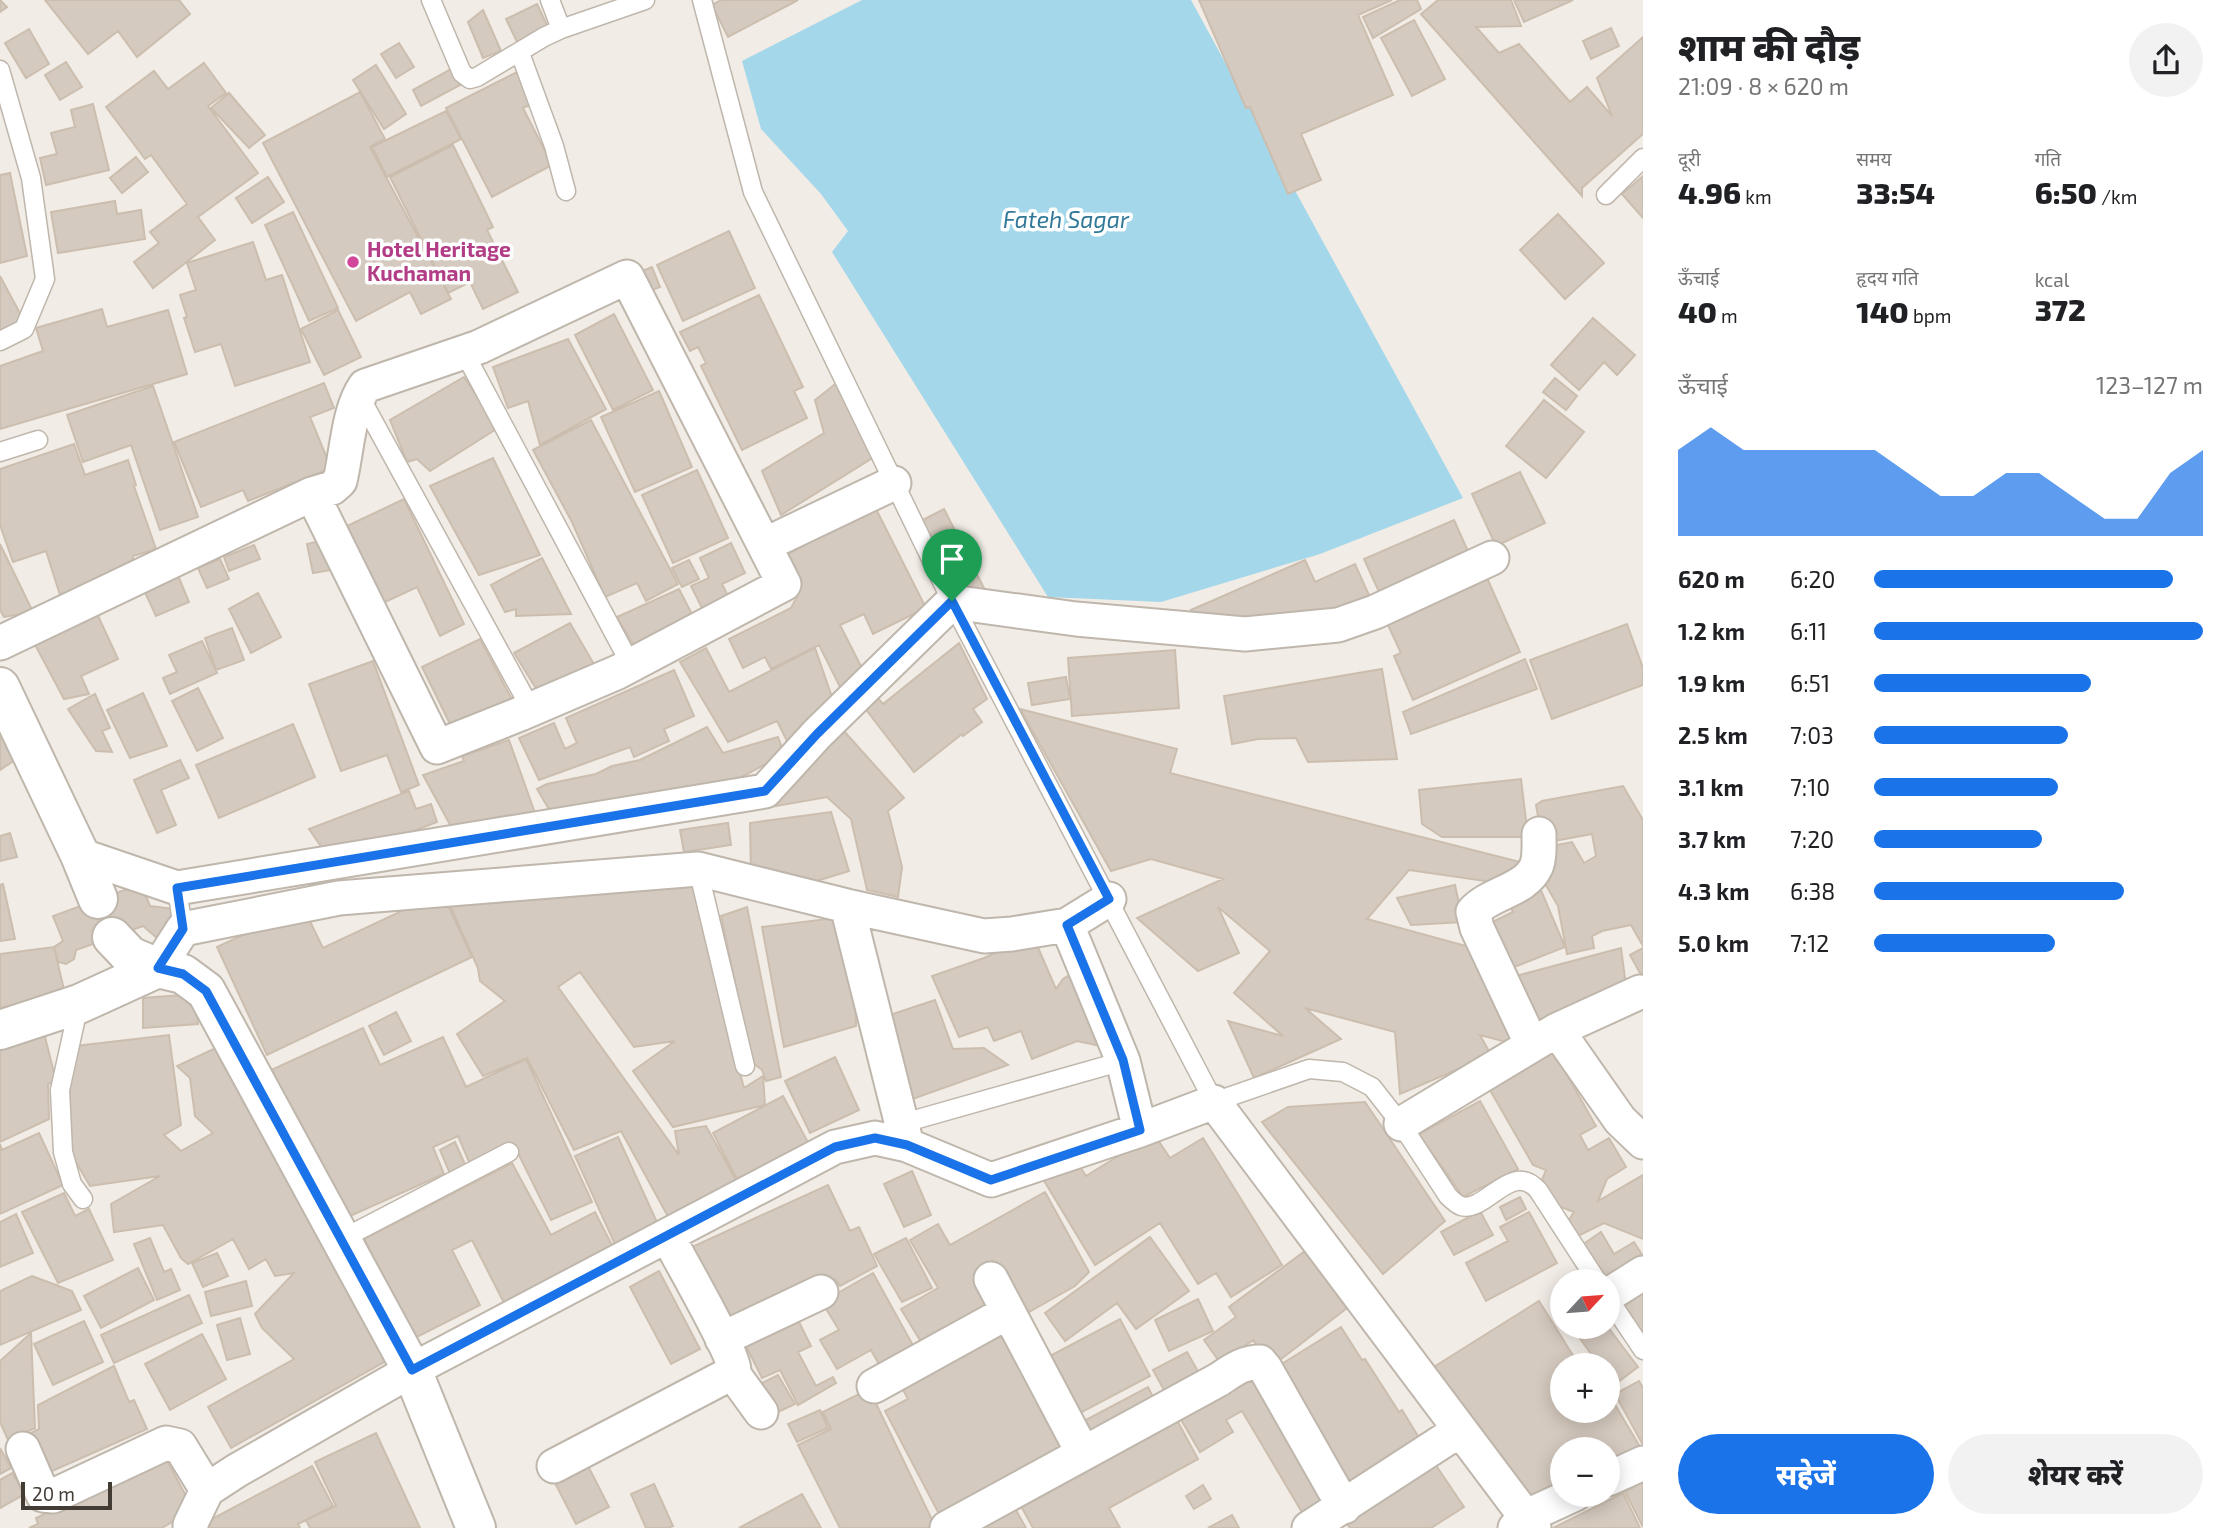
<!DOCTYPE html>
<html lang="hi">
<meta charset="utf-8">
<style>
body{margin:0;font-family:"Exo 2","Noto Sans Devanagari",sans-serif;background:#f2f2f2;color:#202124;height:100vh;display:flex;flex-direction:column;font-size:26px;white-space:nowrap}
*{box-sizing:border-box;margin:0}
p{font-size:23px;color:#757577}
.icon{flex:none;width:38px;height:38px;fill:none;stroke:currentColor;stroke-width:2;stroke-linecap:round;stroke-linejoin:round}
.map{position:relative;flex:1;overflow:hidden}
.side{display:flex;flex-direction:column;background:#fff;width:595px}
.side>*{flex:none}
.needle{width:46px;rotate:64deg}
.fabs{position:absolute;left:1550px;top:1269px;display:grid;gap:14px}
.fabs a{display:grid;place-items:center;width:70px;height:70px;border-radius:50%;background:#fff;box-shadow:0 4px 18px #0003;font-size:35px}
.scale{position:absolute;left:21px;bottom:18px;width:91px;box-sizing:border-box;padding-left:7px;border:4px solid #433c35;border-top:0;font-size:19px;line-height:24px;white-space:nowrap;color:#433c35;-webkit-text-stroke:5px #fff;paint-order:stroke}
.pin{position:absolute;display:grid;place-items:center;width:60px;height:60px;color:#fff;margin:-72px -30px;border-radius:50% 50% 50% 0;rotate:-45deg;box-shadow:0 0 7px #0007}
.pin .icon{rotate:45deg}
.round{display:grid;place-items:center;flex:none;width:74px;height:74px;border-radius:37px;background:#f2f2f2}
.head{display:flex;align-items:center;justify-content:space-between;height:119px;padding:0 35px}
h1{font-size:38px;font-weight:800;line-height:52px}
.stats{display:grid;grid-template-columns:repeat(3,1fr);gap:10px;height:119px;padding:7px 35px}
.stats div{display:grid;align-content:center}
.stats b{font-size:30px;font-weight:800}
.stats small{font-size:19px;font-weight:400}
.stats p{font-size:19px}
.chart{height:196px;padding:14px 35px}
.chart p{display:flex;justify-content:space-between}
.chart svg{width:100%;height:126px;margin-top:7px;fill:#1a73e8;opacity:.7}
.primary-button{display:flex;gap:14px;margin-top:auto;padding:14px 35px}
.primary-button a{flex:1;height:80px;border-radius:42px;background:#1a73e8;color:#fff;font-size:28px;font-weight:800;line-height:80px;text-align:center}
.primary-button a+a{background:#f2f2f2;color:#202124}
ul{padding:0 35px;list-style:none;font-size:23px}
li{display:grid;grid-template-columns:112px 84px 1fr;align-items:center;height:52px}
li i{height:18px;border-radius:9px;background:#1a73e8}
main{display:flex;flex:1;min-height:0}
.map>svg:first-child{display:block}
</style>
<main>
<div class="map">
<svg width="1643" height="1528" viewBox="0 0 1643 1528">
<rect width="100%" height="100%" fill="#f1ece5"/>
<path fill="#a5d7eb" d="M862 0H1191L1463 498 1320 554 1161 602 1048 597 832 252 848 231 821 194 761 129 742 61Z"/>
<path fill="#d5cabf" stroke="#ccbeaf" stroke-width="2" d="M0 0 7 7 0 12Z
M45 0H179L190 14 137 57 118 31 88 54Z
M721 0H798L728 37 712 5Z
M1199 0H1392L1358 15 1393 95 1301 134 1321 180 1288 194 1250 107 1246 108Z
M1400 0H1417L1421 9 1373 38 1363 17Z
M1438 0H1511L1521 26 1476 27 1499 53 1519 44 1570 102 1587 87 1612 116 1597 78 1643 37V134L1582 188V196L1421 14Z
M1514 0H1573L1524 22Z
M537 4 548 27 517 42 506 19Z
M483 10 501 51 483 58 468 22Z
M1414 20 1445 79 1412 96 1381 38Z
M1611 28 1619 46 1591 59 1583 41Z
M29 29 49 64 26 78 5 43Z
M399 43 414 67 396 78 381 54Z
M66 62 82 87 60 100 45 75Z
M204 63 226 93 208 106 258 173 198 217 215 240 153 288 134 262 159 243 150 232 187 204 151 155 145 159 106 107 154 71 168 89Z
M376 65 406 114 384 129 353 80Z
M451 69 460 85 421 106 413 90Z
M517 72 533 103 523 108 552 165 492 197 446 108Z
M360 92 385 139 370 147 451 299 421 314 410 292 356 321 263 143Z
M229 93 265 135 249 148 211 108Z
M93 104 109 170 46 185 40 158 57 154 51 133 75 127 71 110Z
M446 111 461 139 387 177 372 147Z
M453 145 493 227 487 230 518 292 483 309 470 282 448 293 390 177Z
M136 157 148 172 122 193 110 178Z
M10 173 27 256 0 263V175Z
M1643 176V218L1622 194Z
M268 177 284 202 252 223 236 198Z
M115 201 117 214 141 210 145 239 58 253 51 212Z
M293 212 338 308 309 321 265 225Z
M1558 214 1604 263 1565 299 1520 250Z
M729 231 755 288 683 321 657 265Z
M253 242 266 280 282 275 310 362 235 386 221 344 195 352 184 318 187 317 180 295 196 290 187 263Z
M652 267 660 287 645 293 637 273Z
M0 276 23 319 0 336Z
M759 295 803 387 794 391 807 418 742 450 701 366 706 363 698 347 690 351 680 332Z
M102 309 107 327 168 310 187 374 0 429V366L43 351 36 328Z
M338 310 361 357 324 375 301 329Z
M614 314 653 390 613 410 575 335Z
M1593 318 1635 355 1617 375 1604 362 1579 390 1551 365Z
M568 339 606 409 540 445 528 401 508 408 493 367Z
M464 377 498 428 430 471 417 459 407 462 390 420Z
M1555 378 1577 396 1566 410 1543 392Z
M839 381 874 457 781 515 762 471 824 433 815 400Z
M324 383 334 408 310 417 331 468 248 501 243 490 201 507 174 442Z
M153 386 198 517 160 530 131 445 83 462 67 415Z
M659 391 692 467 635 492 601 417Z
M1544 400 1584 432 1546 478 1506 446Z
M591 420 678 584 646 601 637 583 605 597 572 522 533 450Z
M74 444 85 475 128 460 136 485 134 486 156 549 133 556 132 569 62 601 46 551 13 562 0 525V469Z
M493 458 540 555 479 575 430 486Z
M697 470 728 538 673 563 642 495Z
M1520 472 1545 523 1496 546 1472 494Z
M404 499 464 624 440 636 417 587 383 603 345 527Z
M874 505 926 608 873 634 864 614 840 625 867 678 842 691 819 645 771 669 765 657 743 668 729 639 791 608 798 595 782 558Z
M944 509 984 588 957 602 917 523Z
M1454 520 1471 558 1384 603 1364 559Z
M330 539 336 569 313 573 307 544Z
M731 543 745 573 722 584 731 602 707 618 691 586 709 578 700 558Z
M0 544 33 612 4 617 0 610Z
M254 545 260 559 229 571 224 557Z
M542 558 571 614 516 616V609L505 612 491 585Z
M220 559 229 579 207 588 198 568Z
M689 560 699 579 682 587 672 568Z
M1305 560 1315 582 1355 564 1373 604 1267 626 1202 624 1191 610Z
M177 573 189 602 156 616 143 588Z
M1487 578 1520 652 1413 700 1394 656 1401 653 1387 623Z
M679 589 695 620 637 651 617 617Z
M258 593 281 637 251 653 229 609Z
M94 607 118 659 81 676 89 694 64 699 33 641Z
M570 623 595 666 537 690 514 653Z
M1627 624 1643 668V685L1552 719 1530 660Z
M232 628 244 660 216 670 205 638Z
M480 639 516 707 452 728 422 667Z
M202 641 217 673 170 694 163 678 177 672 169 655Z
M959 643 987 699 973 709 982 722 963 736 962 734 914 772 864 707 877 697 883 704Z
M706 648 729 692 815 648 834 703 787 741 777 721 728 742 680 662Z
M1175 650 1179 708 1072 716 1068 658Z
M1525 659 1537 689 1411 734 1403 712Z
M373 661 419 785 401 792 387 755 341 771 309 684Z
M1382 669 1397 759 1308 762 1296 738 1258 739 1232 744 1224 696Z
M674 670 694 716 664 729 669 741 634 757 630 747 539 780 519 738 554 723 565 749 577 743 566 718Z
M1066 677 1070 699 1032 705 1028 683Z
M198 688 223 738 197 751 172 701Z
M143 693 167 746 130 758 107 710Z
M95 694 110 728 102 731 112 752 96 751 68 709Z
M1020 709 1177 749 1170 773 1524 863 1499 883 1409 870 1367 919 1470 947 1514 1044 1480 1035 1491 1055 1400 1094 1395 1032 1305 1008 1341 1039 1254 1078 1228 1021 1283 1036 1234 993 1270 951 1218 907 1239 953 1198 971 1137 918 1223 879 1151 859 1111 871Z
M0 717 15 760 0 770Z
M293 724 315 777 219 818 196 765Z
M707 727 723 753 778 737 784 754 714 792 553 816 537 789 547 784 596 774 612 766 640 760Z
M843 730 904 798 888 811 902 867 898 897 867 890 851 819 827 797 759 809Z
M509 740 536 816 519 820 509 815 453 830 423 775 464 761 462 756Z
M180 760 189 778 161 790 176 825 157 833 134 780Z
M1521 779 1528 837H1442L1422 824 1419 790Z
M1623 786 1643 820V946L1631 925 1602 931 1592 936 1594 948 1567 954 1558 906 1543 880 1551 874 1546 847 1572 842 1584 863 1596 856 1592 834 1543 843 1536 805 1542 801Z
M409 791 416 809 431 804 437 822 401 836 322 848 309 829Z
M831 812 849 871 807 884 751 872 750 823Z
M728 823 731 845 684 852 680 830Z
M10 833 17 857 0 861V836Z
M696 877 722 1007 744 1088 763 1076 765 1105 673 1127 633 1071 675 1041 634 1047 580 972 558 987 679 1155 675 1131 706 1126 740 1187 671 1222 621 1131 574 1150 527 1058 483 1076 457 1034 505 1001 480 981 478 968 447 899Z
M3 884 15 939 0 941V885Z
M141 884 150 906 175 909 171 931 156 937 143 926 76 950 74 959 66 964 58 962 54 947 63 941 53 916Z
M1455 885 1463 922 1411 925 1397 898Z
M1540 888 1565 947 1504 971 1484 926 1513 912 1508 901Z
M442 892 472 957 267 1055 217 947 303 907 323 948Z
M747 907 781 1077 766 1081 762 1070 752 1062 721 916Z
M835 918 855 996 856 1026 784 1047 762 927Z
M1033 936 1056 989 1063 979 1076 971 1105 1047 1077 1041 1032 1059 1021 1031 994 1041 988 1027 959 1037 932 976 984 958Z
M54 947 65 994 0 1008V954Z
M1621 948 1626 986 1532 1032 1516 976Z
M1643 948V974L1641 975 1630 955Z
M195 994 198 1024 143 1028V998Z
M935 1000 953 1049 984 1048 1008 1065 907 1101 890 1045 899 1042 890 1015Z
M396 1012 411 1041 384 1055 369 1026Z
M363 1028 380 1065 443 1037 466 1087 526 1059 592 1202 551 1220 514 1145 470 1164 458 1136 433 1147 444 1174 339 1221 269 1071Z
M43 1029 56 1081 48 1084 49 1119 0 1142V1049Z
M169 1035 181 1125 164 1135 181 1151 213 1133 195 1116 190 1078 177 1066 220 1046 393 1357 231 1448 208 1407 294 1359 262 1328 255 1314 294 1273 275 1276 266 1259 249 1269 233 1239 188 1264 181 1258 163 1225 114 1232 111 1204 160 1176 90 1186 70 1152 69 1091 76 1046Z
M1554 1052 1596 1126 1580 1135 1588 1150 1609 1138 1626 1167 1607 1179 1598 1201 1643 1175V1239L1604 1223 1576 1237 1567 1223 1574 1212 1556 1205 1542 1180 1546 1170 1533 1165 1490 1090Z
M835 1057 859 1110 810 1133 785 1081Z
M783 1096 810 1146 739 1183 713 1133Z
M1480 1101 1518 1169 1463 1197 1419 1134Z
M1365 1102 1445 1221 1383 1274 1262 1122 1288 1107Z
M39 1133 63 1185 0 1214V1144L2 1150Z
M1154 1134 1170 1158 1203 1138 1282 1265 1231 1297 1216 1273 1198 1284 1160 1223 1095 1265 1043 1179 1075 1159 1086 1176Z
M618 1137 661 1231 618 1251 575 1156Z
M455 1142 467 1169 451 1176 440 1150Z
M512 1163 551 1235 595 1212 613 1247 504 1303 472 1240 452 1250 480 1305 415 1338 364 1239Z
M912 1171 931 1215 904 1227 884 1184Z
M828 1185 850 1231 859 1227 877 1266 840 1286 835 1279 730 1328 690 1248Z
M1045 1192 1089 1272 1075 1286 1029 1312 1010 1291 993 1261 975 1272 999 1313 926 1350 901 1309 938 1288 910 1240 938 1224 950 1245Z
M64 1193 75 1216 89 1209 113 1260 58 1283 22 1212Z
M1520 1197 1526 1209 1506 1220 1500 1207Z
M1480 1211 1493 1235 1454 1255 1441 1232Z
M1529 1212 1557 1263 1486 1301 1466 1263 1508 1241 1500 1227Z
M16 1214 33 1253 0 1267V1222Z
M1601 1232 1614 1254 1634 1242 1643 1256V1263L1603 1281 1582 1245Z
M1150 1237 1189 1291 1136 1329 1117 1303 1065 1341 1045 1313Z
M150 1238 164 1272 171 1269 180 1290 157 1300 134 1244Z
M906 1238 932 1288 902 1302 874 1254Z
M1305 1251 1347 1308 1272 1366 1253 1340 1221 1364 1204 1340 1236 1317 1229 1307Z
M217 1253 228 1276 203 1287 192 1263Z
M138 1268 154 1300 101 1328 84 1296Z
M659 1271 700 1349 671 1364 630 1287Z
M873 1273 920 1358 886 1377 871 1350 837 1369 820 1340 839 1330 822 1302Z
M32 1276 72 1291 81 1310 0 1345V1291Z
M246 1281 252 1306 211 1316 205 1292Z
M1643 1287V1343L1618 1301Z
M189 1295 202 1323 114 1363 101 1335Z
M1198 1299 1213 1331 1169 1351 1155 1320Z
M1539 1301 1579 1365H1563V1410H1608V1393L1643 1452 1608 1469V1449H1563V1490L1534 1504 1429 1370Z
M794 1312 811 1346 798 1352 816 1386 833 1377 836 1383 798 1405 780 1370 762 1378 742 1338Z
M240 1318 250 1354 227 1360 217 1325Z
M1120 1319 1150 1376 1080 1413 1050 1356Z
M84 1321 103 1362 53 1385 34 1344Z
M1002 1321 1070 1449 939 1514 885 1411 908 1399 896 1377Z
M1571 1326H1607L1638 1367 1614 1385 1608 1377V1365H1599Z
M1341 1327 1362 1360 1365 1359 1399 1412 1402 1410 1421 1441 1345 1489 1272 1370Z
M31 1333 35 1428 8 1440 0 1422V1361Z
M202 1334 226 1379 170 1410 145 1364Z
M1187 1352 1199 1373 1165 1392 1153 1370Z
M1255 1364 1337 1500 1306 1519 1242 1411 1226 1420 1233 1432 1200 1452 1176 1411Z
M114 1366 129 1402 134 1400 147 1429 50 1472 31 1433 39 1429 38 1405Z
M778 1375 795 1404 778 1412 760 1384Z
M1639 1381 1643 1388V1445L1615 1394Z
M1148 1387 1159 1409 1096 1443 1084 1421Z
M869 1389 936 1528H840L798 1445 831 1429 823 1412Z
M1171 1409 1198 1459 1109 1508 1120 1528H1033L1015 1495Z
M820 1410 828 1428 797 1442 788 1424Z
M376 1433 420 1528H310L306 1520 336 1506 315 1462Z
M0 1448 11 1468 0 1474Z
M165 1457 193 1509 162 1528H29L38 1524 36 1518Z
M1431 1458 1464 1507 1431 1528H1350L1342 1517Z
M312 1466 333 1506 298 1524 300 1528H195Z
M588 1466 609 1507 576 1524 555 1483Z
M12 1473 25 1494 0 1508V1480Z
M1643 1482V1527L1625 1492Z
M654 1484 673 1526 668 1528H646L631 1494Z
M1203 1485 1211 1499 1194 1509 1186 1496Z
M1623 1493 1640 1528H1553Z
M802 1494 821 1528H739Z
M1013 1505 1026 1528H969Z
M1232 1515 1239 1528H1208Z"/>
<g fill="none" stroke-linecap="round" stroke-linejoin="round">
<defs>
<path id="service" d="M431 0 462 73 470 79 477 77 544 37 561 29 645 0
M550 0 561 29
M702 0 753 192 952 602 1214 1102 1309 1069 1343 1072 1372 1087 1401 1124 1448 1196C1452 1200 1456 1204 1461 1206 1486 1213 1511 1160 1538 1190L1597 1281
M520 53 554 146 566 191
M0 70 31 178 45 279 24 329 0 341
M1606 195 1643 158
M464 352 631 665
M359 395 531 709
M0 452 38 440
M698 869 745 1066
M177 888 183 929
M79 1004 60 1090 63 1152 72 1184 83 1199
M900 1124 1123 1061
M342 1239 509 1152
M1608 1298 1643 1350"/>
<path id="minor" d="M764 545 894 483
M0 643 312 494 332 488 340 481C347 452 348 410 365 386L479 347 627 277 784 584 618 672 520 714 437 747 312 494
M80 855 177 888 765 791 817 734 952 602 1076 619 1245 634 1338 625 1375 612 1492 558
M847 906 984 936 1012 934 1067 925 1109 899
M1067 925 1123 1061 1140 1130
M158 968 183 929 339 898 698 869 847 906 907 1145
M1557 1030 1620 1120 1643 1142
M1532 1045 1477 928 1473 912C1489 893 1525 891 1536 867 1540 858 1539 844 1539 834
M1401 1124 1557 1030 1640 992
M991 1279 1083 1453
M1608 1295 1643 1273
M722 1339 821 1292
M732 1372 761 1412
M874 1386 1008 1312
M23 1449 43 1495 53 1496 166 1443 180 1446 207 1490
M554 1466 728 1375 734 1370C734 1353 679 1258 668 1237
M1608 1479 1643 1463
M191 1528 190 1525 207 1490 236 1471 412 1370 835 1147 875 1138 907 1145 991 1180 1140 1130 1214 1102 1534 1528
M947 1528 1218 1380C1232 1371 1243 1362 1260 1362L1265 1368 1344 1507
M1309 1528 1460 1430
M1515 1528 1525 1517 1575 1494"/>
<path id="tertiary" d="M0 687 80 855 98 899
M112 937 130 956 158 968 183 974 206 991 412 1370 476 1528
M0 1030 79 1004 158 968"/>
</defs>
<use href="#service" stroke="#bfb6ac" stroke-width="21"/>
<use href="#minor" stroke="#bfb6ac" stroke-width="37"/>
<use href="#tertiary" stroke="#bfb6ac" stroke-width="42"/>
<use href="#service" stroke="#fff" stroke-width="18"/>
<use href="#minor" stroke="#fff" stroke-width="33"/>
<use href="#tertiary" stroke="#fff" stroke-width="38"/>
</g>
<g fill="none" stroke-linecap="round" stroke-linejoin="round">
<defs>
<path id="route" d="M952 601 1109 899 1067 925 1123 1060 1140 1130 991 1180 907 1145 875 1138 835 1147 412 1370 206 991 183 974 158 968 183 929 177 888 765 791 817 734Z"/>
</defs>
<use href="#route" stroke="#fff" stroke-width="14"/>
<use href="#route" stroke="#1a73e8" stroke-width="9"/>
</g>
<circle fill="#d1479c" stroke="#fff" stroke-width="2.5" cx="353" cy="262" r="7"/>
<g text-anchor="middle" stroke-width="7" stroke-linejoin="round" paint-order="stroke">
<g font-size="21" font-weight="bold" fill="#b23c85" stroke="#fff" text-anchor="start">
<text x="367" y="257">Hotel Heritage<tspan x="367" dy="24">Kuchaman</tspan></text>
</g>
<g font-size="23" font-style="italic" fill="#327999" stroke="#fff">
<text x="1066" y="228">Fateh Sagar</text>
</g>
</g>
</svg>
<div class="fabs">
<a><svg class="needle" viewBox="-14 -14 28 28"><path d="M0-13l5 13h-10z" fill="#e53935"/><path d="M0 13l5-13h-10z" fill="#757577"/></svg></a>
<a>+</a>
<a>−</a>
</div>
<div class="scale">20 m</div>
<div class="pin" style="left:952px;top:601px;background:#1e9e55"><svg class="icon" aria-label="arrive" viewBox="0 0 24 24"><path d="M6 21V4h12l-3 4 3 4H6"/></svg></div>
</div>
<section class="side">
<div class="head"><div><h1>शाम की दौड़</h1><p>21:09 · 8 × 620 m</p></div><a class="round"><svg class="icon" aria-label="share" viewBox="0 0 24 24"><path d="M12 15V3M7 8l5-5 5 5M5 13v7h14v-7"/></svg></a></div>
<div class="stats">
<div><p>दूरी</p><b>4.96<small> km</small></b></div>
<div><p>समय</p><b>33:54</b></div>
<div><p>गति</p><b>6:50<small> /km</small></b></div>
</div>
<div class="stats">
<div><p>ऊँचाई</p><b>40<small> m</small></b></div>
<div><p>हृदय गति</p><b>140<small> bpm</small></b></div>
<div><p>kcal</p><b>372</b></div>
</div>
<div class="chart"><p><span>ऊँचाई</span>123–127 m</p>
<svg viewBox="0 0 160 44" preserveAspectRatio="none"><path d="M0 44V14L10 6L20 14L30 14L40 14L50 14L60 14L70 22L80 30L90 30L100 22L110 22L120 30L130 38L140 38L150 22L160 14V44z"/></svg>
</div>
<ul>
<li><b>620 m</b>6:20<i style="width:91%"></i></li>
<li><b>1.2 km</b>6:11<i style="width:100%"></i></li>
<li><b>1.9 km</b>6:51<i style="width:66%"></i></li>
<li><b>2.5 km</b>7:03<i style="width:59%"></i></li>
<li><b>3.1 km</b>7:10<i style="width:56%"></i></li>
<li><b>3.7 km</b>7:20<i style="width:51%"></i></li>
<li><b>4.3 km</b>6:38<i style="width:76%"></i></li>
<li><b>5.0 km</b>7:12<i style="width:55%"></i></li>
</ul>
<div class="primary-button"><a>सहेजें</a><a>शेयर करें</a></div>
</section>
</main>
